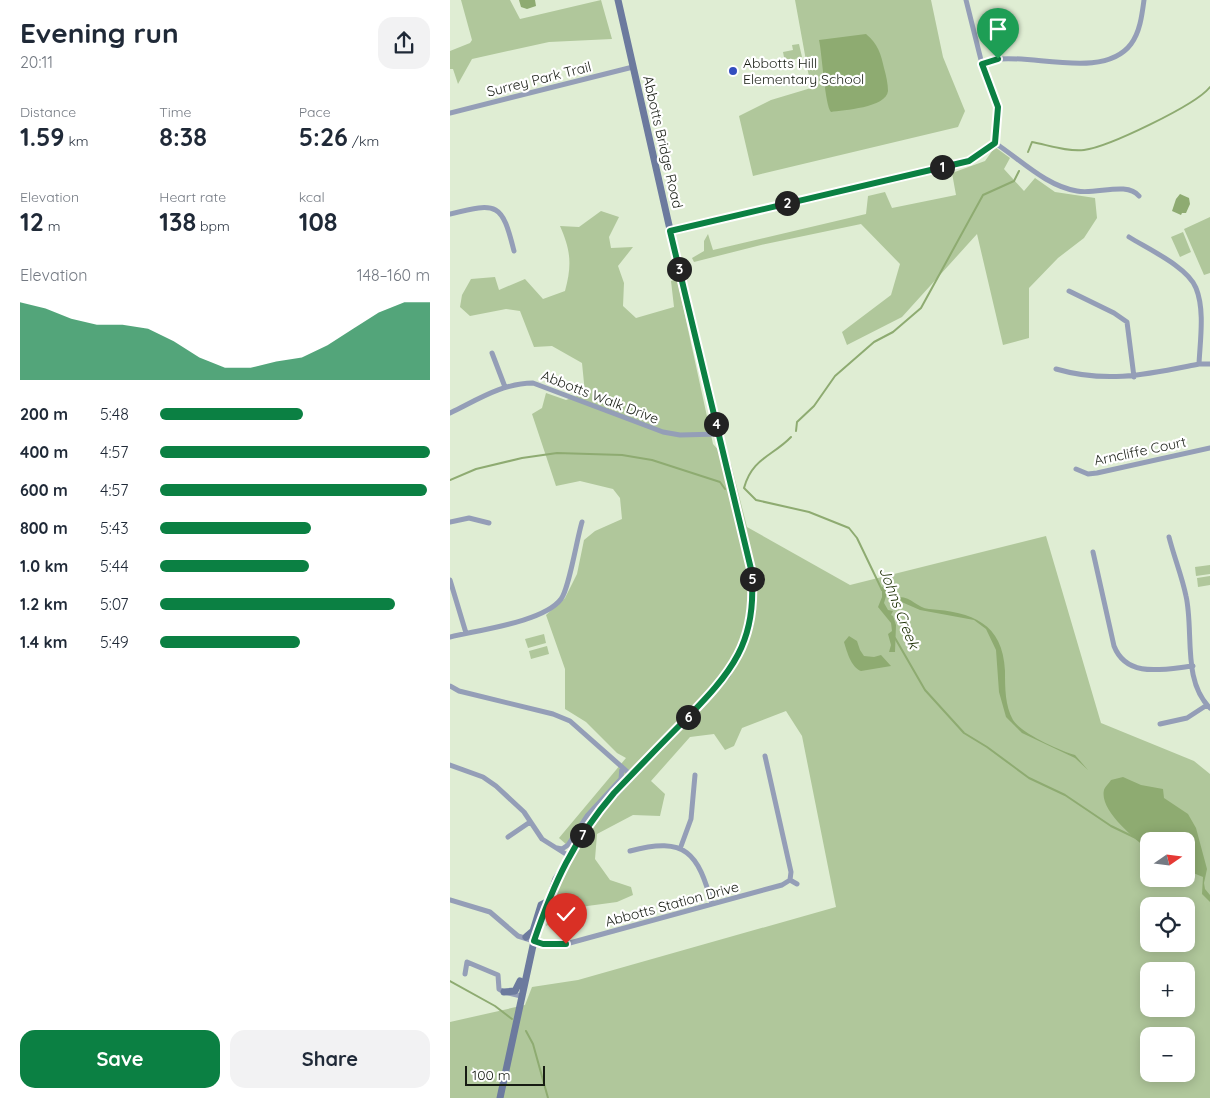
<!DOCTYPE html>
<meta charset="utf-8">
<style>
body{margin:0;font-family:Quicksand,sans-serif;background:#f2f2f3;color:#1f2937;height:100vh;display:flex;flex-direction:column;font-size:19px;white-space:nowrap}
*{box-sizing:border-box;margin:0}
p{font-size:16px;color:#747a83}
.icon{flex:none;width:28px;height:28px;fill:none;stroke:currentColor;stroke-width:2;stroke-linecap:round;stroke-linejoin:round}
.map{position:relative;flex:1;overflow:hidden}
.details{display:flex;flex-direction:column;background:#fff;width:450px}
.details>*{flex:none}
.needle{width:32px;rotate:76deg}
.fabs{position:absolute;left:690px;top:832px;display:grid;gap:10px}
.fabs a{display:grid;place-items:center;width:55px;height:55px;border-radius:10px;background:#fff;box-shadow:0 2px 12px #0003;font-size:25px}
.scale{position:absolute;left:15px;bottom:12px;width:80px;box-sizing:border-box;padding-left:5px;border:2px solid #171c13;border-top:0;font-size:14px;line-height:18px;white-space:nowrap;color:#171c13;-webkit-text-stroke:4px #fff;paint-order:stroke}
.pin{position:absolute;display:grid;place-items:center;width:42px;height:42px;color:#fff;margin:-51px -21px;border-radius:50% 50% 50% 0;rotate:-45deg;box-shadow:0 0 5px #0007}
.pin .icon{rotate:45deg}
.km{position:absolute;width:25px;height:25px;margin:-12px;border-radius:50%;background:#222;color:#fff;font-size:14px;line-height:25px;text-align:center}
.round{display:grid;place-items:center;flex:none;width:52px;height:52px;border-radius:15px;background:#f2f2f3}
.head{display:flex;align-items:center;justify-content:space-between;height:85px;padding:0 20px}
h1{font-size:28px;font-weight:700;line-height:38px}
.stats{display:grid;grid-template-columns:repeat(3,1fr);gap:8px;height:85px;padding:5px 20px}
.stats div{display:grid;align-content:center}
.stats b{font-size:25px;font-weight:700}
.stats small{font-size:14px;font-weight:400}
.stats p{font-size:14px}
.chart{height:140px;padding:10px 20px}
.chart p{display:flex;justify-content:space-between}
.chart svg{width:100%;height:90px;margin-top:5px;fill:#0b8043;opacity:.7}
.button{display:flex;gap:10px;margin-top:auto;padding:10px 20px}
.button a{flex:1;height:58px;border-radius:15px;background:#0b8043;color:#fff;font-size:20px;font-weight:700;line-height:58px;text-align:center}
.button a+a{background:#f2f2f3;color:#1f2937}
ul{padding:0 20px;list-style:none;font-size:16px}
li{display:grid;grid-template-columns:80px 60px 1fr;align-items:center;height:38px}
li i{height:12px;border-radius:6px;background:#0b8043}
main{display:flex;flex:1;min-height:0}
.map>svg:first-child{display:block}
</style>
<main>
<section class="details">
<div class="head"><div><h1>Evening run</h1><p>20:11</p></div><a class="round"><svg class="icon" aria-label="share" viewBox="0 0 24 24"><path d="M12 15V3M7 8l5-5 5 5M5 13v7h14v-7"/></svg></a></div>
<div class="stats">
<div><p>Distance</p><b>1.59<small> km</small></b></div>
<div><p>Time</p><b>8:38</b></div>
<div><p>Pace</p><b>5:26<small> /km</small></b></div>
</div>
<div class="stats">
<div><p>Elevation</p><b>12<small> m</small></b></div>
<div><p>Heart rate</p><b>138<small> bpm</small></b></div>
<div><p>kcal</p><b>108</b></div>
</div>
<div class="chart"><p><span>Elevation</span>148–160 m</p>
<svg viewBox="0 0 160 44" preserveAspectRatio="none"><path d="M0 44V6L10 9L20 14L30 17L40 17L50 19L60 25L70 33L80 38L90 38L100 35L110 33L120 27L130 19L140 11L150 6L160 6V44z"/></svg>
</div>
<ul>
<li><b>200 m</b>5:48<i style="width:53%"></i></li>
<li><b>400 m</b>4:57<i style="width:100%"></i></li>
<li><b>600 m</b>4:57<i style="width:99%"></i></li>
<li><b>800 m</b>5:43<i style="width:56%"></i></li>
<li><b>1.0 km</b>5:44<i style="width:55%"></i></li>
<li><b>1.2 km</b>5:07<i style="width:87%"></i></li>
<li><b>1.4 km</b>5:49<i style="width:52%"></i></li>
</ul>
<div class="button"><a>Save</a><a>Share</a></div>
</section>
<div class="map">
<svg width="760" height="1098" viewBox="0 0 760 1098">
<rect width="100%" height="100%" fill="#dfedd3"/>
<path fill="#b0c79b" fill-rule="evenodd" d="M11 0H60L70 19 151 0 162 39 99 42 22 59 8 84 3 69H0V51L20 43 22 40Z
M345 0H481L493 57 515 111 508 127 303 176 289 116 321 100 361 88Z
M349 44 352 57 335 62 333 52 343 50 342 45Z
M545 147 560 158 554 169 574 191 585 178 605 192 645 198 647 218 634 238 608 258 579 288V338L553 345 527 234 452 317 397 345 392 332 441 295 450 264 411 224 311 245 244 262 242 258 254 251V241L258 234 263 250 416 214 418 196 435 192 442 208 506 195 502 173 535 161Z
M151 211 169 217 159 237 161 248 183 247 168 266 174 283 173 306 186 318 224 307 221 281 227 279 263 444 281 464 297 527 400 585 596 536 651 723 744 761 760 774V1098H0V1022L75 1005 82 987 128 980 386 907 352 736 336 711 292 728 284 746 275 750 264 734 240 737 201 781 215 794 210 816 183 815 147 834 145 859 160 880 181 887 183 895 167 902 130 907 96 926 105 896 126 853 109 838 176 758 167 753 136 722 115 709V669L96 615 115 598 127 574 134 540 145 531 172 519 170 498 163 489 130 481 106 486 82 414 92 408 96 393 116 400 135 393 132 363 102 346 84 347 70 311 56 309 20 316 10 307 12 295 21 279 45 277 49 290 75 279 93 299 115 291C122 265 121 251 110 226L129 227ZM699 841H736V879H699ZM699 906H736V944H699ZM699 971H736V1009H699ZM699 1036H736V1074H699Z
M760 217V273L754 275 734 229Z
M733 232 741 252 730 257 721 237Z
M760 565V574L746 576 745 567Z
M760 576V585L748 587 747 578Z
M94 634 96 643 78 648 75 639Z
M97 646 99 654 81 659 79 651Z"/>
<path fill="#8eab71" d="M69 0H85L86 6 77 9 71 7Z
M416 34C428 44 431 54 434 68 436 75 438 84 438 91 436 108 393 110 381 112 375 106 372 53 369 40Z
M730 194 739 198 740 204 736 213H732L731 215 722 211 726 199Z
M435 586 437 593 434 603 438 610 443 611 441 615 443 616 446 625 445 652H439L441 645 438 634 442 631 441 623 428 607 432 597V587Z
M448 597C461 596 467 608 479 609 522 612 553 623 555 671 555 688 555 706 563 720 572 734 611 751 625 755L638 770 625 758 572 733 556 717 549 692 546 650 536 629 524 620 470 610 447 600Z
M399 636 407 641 410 650 414 656 424 657 431 655 441 666 411 671C401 667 397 652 394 642Z
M673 777 691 785 713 789 714 798 738 814 746 828 757 869 754 883 755 889 760 895V902L752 894 753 877 736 870V841H699V851C685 838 649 811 654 790 655 787 659 783 661 780Z"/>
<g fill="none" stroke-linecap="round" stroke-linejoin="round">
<path stroke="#8eab71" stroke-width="2" d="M578 152 582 142C598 145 617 152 634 150 658 147 746 105 760 87
M346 431 347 422 364 406 385 376 424 342 443 332 471 308 533 195 564 181 569 171
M0 480 26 469 72 458 107 453 172 455 202 460 270 482 275 489
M294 488 306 500 359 512 399 528 407 538 432 590
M294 488C302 458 323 456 341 437
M445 638 475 690 514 733 537 747 579 778 615 795 661 826 690 840
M0 981 45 1006 62 1019
M76 1031 83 1044 98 1098"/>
<path stroke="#949eb7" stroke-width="5" d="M532 64C538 62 544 60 550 59 586 55 655 79 681 44 690 32 692 15 694 0
M0 113 183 67
M545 143C571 160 596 186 627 191 646 195 677 181 689 196
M0 214C48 202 52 203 64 251
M220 231 519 161 545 143 548 107 532 64 516 0
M679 237C698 249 738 267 746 288 755 310 750 341 749 364
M619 291 664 313 677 322 684 377
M42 353 55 387
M606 369C658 384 698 374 749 364H760
M0 413C27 400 53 383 83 383L213 432 230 435 269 434
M626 469 638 474 647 473 760 448
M0 522 19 518 39 523
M719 537C724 557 732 576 736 596 744 631 732 681 760 708
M643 552 664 646C677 679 714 669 743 666
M0 580 16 633
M0 637C28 630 94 622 111 599 119 589 127 538 132 522
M0 686 9 691 103 714 120 721 181 775
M710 724 737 718 757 705
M0 765 33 777 46 786 74 812 92 839 119 856
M58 837 80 822
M107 848 112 849 118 845 137 816 171 779 172 767
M230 849 241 819 245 775
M180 851C236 836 248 853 262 904
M340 880 347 884
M0 900 40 912 68 936 93 944H116L332 885 340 880 341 872 315 756
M15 974 17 962 48 975 49 989 54 992 71 996"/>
<path stroke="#6c7a9e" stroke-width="7" d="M76 937 83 931 91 905 97 902
M54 992 65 991 70 981
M50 1098 84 941 106 879 147 813 277 675 293 645 300 625 303 589 301 569 226 256 168 0"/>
</g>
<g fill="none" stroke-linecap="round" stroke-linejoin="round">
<defs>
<path id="route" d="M116 944H93L84 941C104 882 123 841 164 793 187 769 210 745 233 722 281 673 309 642 301 569L220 231 519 161 545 143 548 107 532 64 548 59"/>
</defs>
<use href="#route" stroke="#fff" stroke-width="10"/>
<use href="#route" stroke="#0b8043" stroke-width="6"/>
</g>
<circle fill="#334ebf" stroke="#fff" stroke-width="2" cx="283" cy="71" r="5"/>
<g text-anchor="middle" stroke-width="4.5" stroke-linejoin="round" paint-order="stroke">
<g font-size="14" fill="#171c13" stroke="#fff" text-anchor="start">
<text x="293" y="68">Abbotts Hill<tspan x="293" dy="16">Elementary School</tspan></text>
</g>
<g font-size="14" fill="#171c13" stroke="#fff">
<text transform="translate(89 79) rotate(-14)" y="5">Surrey Park Trail</text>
<text transform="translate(213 142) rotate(77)" y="5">Abbotts Bridge Road</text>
<text transform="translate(150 397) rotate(21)" y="5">Abbotts Walk Drive</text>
<text transform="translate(690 451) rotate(-12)" y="5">Arncliffe Court</text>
<text transform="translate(222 904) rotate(-15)" y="5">Abbotts Station Drive</text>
</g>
<g font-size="15" font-style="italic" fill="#1d3004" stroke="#fff">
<text transform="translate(449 608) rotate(69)" y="5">Johns Creek</text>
</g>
</g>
</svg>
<div class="fabs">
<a><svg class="needle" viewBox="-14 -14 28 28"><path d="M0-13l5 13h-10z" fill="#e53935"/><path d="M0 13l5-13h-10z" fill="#747a83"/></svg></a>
<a><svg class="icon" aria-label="locate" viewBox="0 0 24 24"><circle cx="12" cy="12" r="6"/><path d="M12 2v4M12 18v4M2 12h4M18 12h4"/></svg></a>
<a>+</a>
<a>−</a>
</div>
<div class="scale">100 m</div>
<div class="pin" style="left:548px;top:59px;background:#1e9e55"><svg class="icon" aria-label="arrive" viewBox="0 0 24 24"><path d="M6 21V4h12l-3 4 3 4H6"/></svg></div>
<div class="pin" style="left:116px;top:944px;background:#d93025"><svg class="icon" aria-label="check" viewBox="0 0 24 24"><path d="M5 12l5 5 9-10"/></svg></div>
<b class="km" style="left:492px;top:167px">1</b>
<b class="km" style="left:337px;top:203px">2</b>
<b class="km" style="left:229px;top:269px">3</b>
<b class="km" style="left:266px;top:424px">4</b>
<b class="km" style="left:302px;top:579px">5</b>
<b class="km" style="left:238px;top:717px">6</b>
<b class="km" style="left:132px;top:835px">7</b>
</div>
</main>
